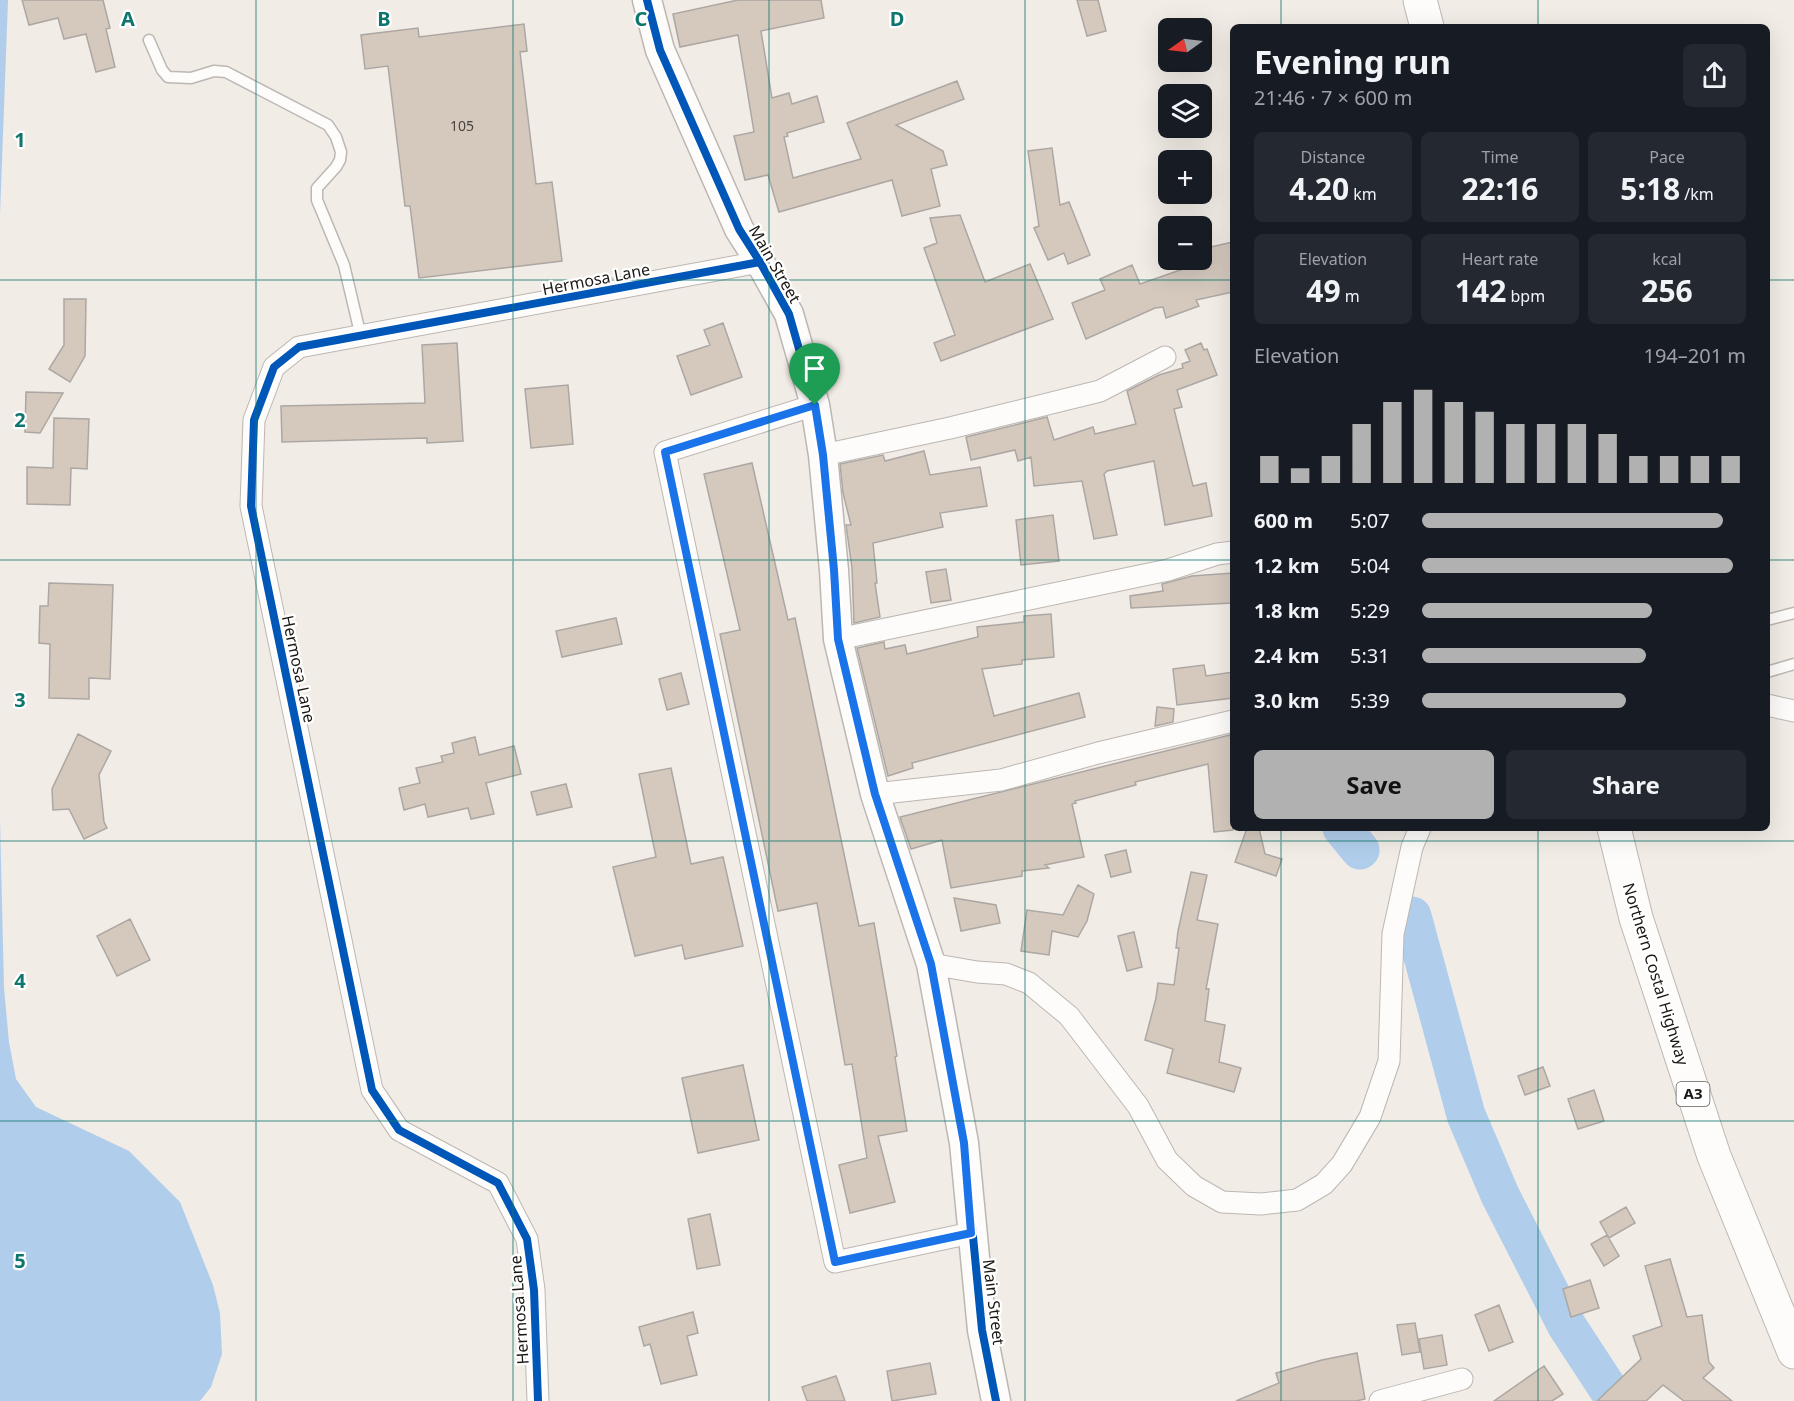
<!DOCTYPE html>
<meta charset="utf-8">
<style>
body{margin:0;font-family:"Noto Sans",sans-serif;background:#242831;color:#f1f3f6;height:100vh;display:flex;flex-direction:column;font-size:22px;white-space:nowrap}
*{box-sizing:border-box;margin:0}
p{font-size:20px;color:#9ea1a6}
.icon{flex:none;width:33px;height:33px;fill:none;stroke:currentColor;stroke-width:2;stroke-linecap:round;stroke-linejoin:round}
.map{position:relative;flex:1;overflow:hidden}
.side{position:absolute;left:1230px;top:24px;width:540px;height:807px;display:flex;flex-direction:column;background:#171b24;border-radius:9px;box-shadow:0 6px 24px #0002}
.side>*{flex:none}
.needle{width:39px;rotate:256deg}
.controls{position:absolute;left:1158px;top:18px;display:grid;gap:12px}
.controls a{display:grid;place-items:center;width:54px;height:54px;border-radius:9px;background:#171b24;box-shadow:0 6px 24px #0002;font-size:30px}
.pin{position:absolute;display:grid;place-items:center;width:51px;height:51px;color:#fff;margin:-62px -26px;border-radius:50% 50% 50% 0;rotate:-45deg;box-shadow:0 0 6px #0007}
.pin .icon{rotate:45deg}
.round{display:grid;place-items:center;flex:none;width:63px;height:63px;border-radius:9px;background:#242831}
.headline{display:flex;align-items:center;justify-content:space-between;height:102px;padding:0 24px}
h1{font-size:33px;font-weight:700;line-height:45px}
.stats{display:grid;grid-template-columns:repeat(3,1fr);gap:9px;height:102px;padding:6px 24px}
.stats div{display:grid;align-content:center;border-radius:9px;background:#242831;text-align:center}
.stats b{font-size:30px;font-weight:700}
.stats small{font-size:16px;font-weight:400}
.stats p{font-size:16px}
.chart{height:168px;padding:12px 24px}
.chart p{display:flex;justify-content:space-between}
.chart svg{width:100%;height:108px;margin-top:6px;stroke:#b2b1b1;stroke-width:6}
.button{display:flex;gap:12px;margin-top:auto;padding:12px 24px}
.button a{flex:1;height:69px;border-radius:9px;background:#b2b1b1;color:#111;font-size:24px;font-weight:700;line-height:69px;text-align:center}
.button a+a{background:#242831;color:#f1f3f6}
ul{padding:0 24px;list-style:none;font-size:20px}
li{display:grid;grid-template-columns:96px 72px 1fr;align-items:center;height:45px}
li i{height:15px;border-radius:8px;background:#b2b1b1}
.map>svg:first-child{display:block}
</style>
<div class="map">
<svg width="1794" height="1401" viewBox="0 0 1794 1401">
<rect width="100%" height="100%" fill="#f2ece6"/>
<path fill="#b0ceeb" d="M0 0H8L0 215Z
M0 818 4 988 9 1042 16 1079 36 1107 129 1151 180 1202 213 1285 220 1313 222 1354 211 1387 200 1401H0Z"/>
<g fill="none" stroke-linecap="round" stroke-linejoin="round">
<path stroke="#b0ceeb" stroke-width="39" d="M1342 828 1360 850
M1412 916 1466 1115 1500 1195 1567 1326 1616 1401"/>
</g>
<path fill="#d5c9be" stroke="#aca7a3" stroke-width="1.5" d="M22 0H103L110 28 106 29 115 67 96 72 86 34 64 39 58 18 29 25Z
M738 0H821L824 18 761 31 772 98 789 93 792 104 817 96 824 122 787 133 788 136 784 137 793 178 861 159 847 123 957 81 964 99 896 125 943 151 947 165 931 169 940 206 902 216 892 180 779 212 768 175 745 180 734 136 754 132 738 35 680 47 673 14Z
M1077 0H1098L1106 31 1087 36Z
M524 24 527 51 520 52 536 184 552 182 562 261 419 278 410 206H405L388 66 365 69 361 35 418 28 419 37Z
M1052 148 1060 205 1069 202 1090 255 1068 264 1064 253 1048 260 1034 228 1039 226 1028 151Z
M960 215 985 282 1030 264 1053 319 941 361 934 343 955 335 924 248 937 243 930 218Z
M1233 242V292L1196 300 1199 306 1166 318 1163 307 1155 308 1086 339 1072 303 1105 290 1100 279 1132 265 1140 284 1209 260 1206 248Z
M64 299H86L85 356 70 382 49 369 64 345Z
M723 323 742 377 691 395 677 356 710 345 704 330Z
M457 343 463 441 427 443V438L282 442 281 406 425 403 422 345Z
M1201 343 1204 350 1207 349 1217 375 1177 390 1182 407 1174 409 1193 486 1206 483 1212 516 1165 525 1154 461 1107 471 1104 474 1117 535 1094 539 1082 481 1034 486 1031 457 1018 461 1015 450 971 460 966 437 1047 417 1054 440 1093 427 1095 434 1136 424 1127 391 1159 375 1183 368 1182 364 1190 361 1185 350Z
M568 385 573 444 531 448 525 389Z
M26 392 63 393 40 433 25 432Z
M54 418 89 419 87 469 71 468 70 505 27 504V467L53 468Z
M924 451 930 475 980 467 987 506 940 513 943 527 873 543 877 583H875L880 617 854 623 852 568 846 525H851L843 493 840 464 883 455 885 461Z
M752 463 788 620 795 618 859 926 874 923 897 1056 895 1057 907 1131 878 1136 895 1202 850 1213 839 1165 867 1158 852 1064 845 1065 817 903 778 911 720 634 740 630 704 474Z
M1053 515 1059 561 1021 565 1016 520Z
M946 569 951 600 931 603 926 572Z
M1233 573V603L1131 608 1130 596 1163 591 1162 584 1192 576Z
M49 583 113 585 110 679 89 678V699L49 698 50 644 39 643 40 606H48Z
M1051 614 1054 657 1022 660V664L982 669 994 716 1079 693 1085 717 912 763 913 768 888 776 857 648 884 642 885 649 905 645 907 654 978 637 977 627 1024 622V616Z
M616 618 622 644 562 657 556 631Z
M1204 665 1206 676 1233 672V698L1177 705 1173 669Z
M681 673 689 704 667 710 659 679Z
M1157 707 1174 709 1173 722 1155 726Z
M78 734 111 751 99 775 104 822 107 828 84 839 69 809 53 810 52 789Z
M1230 735 1233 750V830L1214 832 1208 764 1135 782 1136 785 1075 801 1076 803 1072 804 1084 857 1045 865 1049 868 1022 871V876L951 888 942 840 911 849 900 817Z
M475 737 479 755 514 746 521 774 486 783 494 814 471 819 468 808 428 817 425 804 404 810 399 788 420 783 416 768 443 762 441 756 454 753 452 743Z
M671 768 691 864 723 857 743 946 685 959 682 945 635 956 613 867 656 857 639 774Z
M566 784 572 807 537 815 531 792Z
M1247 828H1259L1265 854 1282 859 1276 876 1235 862Z
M1126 850 1131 872 1111 877 1105 855Z
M1191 872 1207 875 1197 920 1218 924 1206 989H1209L1205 1021 1225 1025 1219 1062 1241 1068 1234 1092 1167 1073 1173 1049 1145 1040 1156 998 1158 983 1174 985 1179 948H1176L1178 931Z
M1078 885 1094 894 1087 921 1078 937 1052 931 1049 955 1021 951 1027 910 1063 915Z
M954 898 996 905 1000 923 961 931Z
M130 919 150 960 117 976 97 936Z
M1134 932 1142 967 1127 971 1118 936Z
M743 1065 759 1140 698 1153 682 1078Z
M1543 1067 1550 1086 1525 1095 1518 1076Z
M1594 1090 1604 1121 1578 1129 1568 1099Z
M1626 1207 1635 1223 1609 1238 1600 1222Z
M710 1214 720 1265 697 1269 688 1219Z
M1607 1235 1619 1256 1604 1266 1591 1244Z
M1670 1259 1687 1317 1702 1315 1709 1362 1714 1368 1703 1378 1732 1401H1684L1663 1385 1646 1401H1597L1641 1359 1633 1336 1662 1326 1645 1266Z
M1590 1280 1599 1308 1571 1317 1563 1289Z
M1499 1305 1513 1342 1489 1351 1475 1315Z
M693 1312 698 1333 687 1336 697 1375 661 1384 650 1344 644 1346 639 1327Z
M1415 1323 1420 1352 1402 1355 1397 1325Z
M1442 1335 1447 1365 1424 1369 1419 1339Z
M1357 1353 1365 1399 1356 1401H1236L1279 1383 1276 1373 1322 1360Z
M930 1363 936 1394 892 1401 887 1371Z
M1544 1366 1563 1394 1552 1401H1494Z
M836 1376 845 1401H807L802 1387Z"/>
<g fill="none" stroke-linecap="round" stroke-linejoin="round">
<defs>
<path id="lane" d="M149 40 162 70 168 77 191 78 214 71 226 72 328 125 336 137 341 152 340 160 336 167 317 188V200L344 265 361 337
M1767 620 1794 613
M1767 672 1794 664"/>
<path id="street" d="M815 405 665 452 835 1262 971 1233
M823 455 950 428 1100 391 1165 357
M838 639 1168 570 1217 554 1233 552
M1767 705 1794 711
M875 794 1001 780 1098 753 1233 721
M931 964 977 972 1006 974 1029 983 1069 1016 1138 1106 1167 1160 1194 1186 1222 1202 1261 1204 1297 1200 1324 1184 1342 1164 1370 1117 1389 1061 1393 934 1412 847 1420 828
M538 1401 534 1290 527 1239 498 1183 399 1130 372 1090 251 506 254 420 274 367 299 347 760 262
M1380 1401 1462 1379"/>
<path id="secondary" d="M647 0 660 50 739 229 760 262 789 314 815 405 823 455 834 570 838 639 875 794 931 964 964 1143 982 1330 996 1401"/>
<path id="primary" d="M1420 0 1427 27
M1614 828 1636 918 1714 1156 1794 1352"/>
</defs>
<use href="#lane" stroke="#bcb7b2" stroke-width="13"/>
<use href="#street" stroke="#bcb7b2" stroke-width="23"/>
<use href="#secondary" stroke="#bcb7b2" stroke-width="31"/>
<use href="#primary" stroke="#bcb7b2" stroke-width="35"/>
<use href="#lane" stroke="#fdfcfb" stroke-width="10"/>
<use href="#street" stroke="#fdfcfb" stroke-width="21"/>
<use href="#secondary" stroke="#fdfcfb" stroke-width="28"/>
<use href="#primary" stroke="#fdfcfb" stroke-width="33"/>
<defs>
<path id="cycleway" d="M647 0 660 50 739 229 760 262 789 314 815 405 823 455 834 570 838 639 875 794 931 964 964 1143 982 1330 996 1401
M538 1401 534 1290 527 1239 498 1183 399 1130 372 1090 251 506 254 420 274 367 299 347 760 262"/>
</defs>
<use href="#cycleway" stroke="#fff" stroke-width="11"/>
<use href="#cycleway" stroke="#0057b8" stroke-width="8"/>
</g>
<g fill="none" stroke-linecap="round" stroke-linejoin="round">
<defs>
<path id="route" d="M815 405 823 455 834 570 838 639 875 794 931 964 964 1143 971 1233 835 1262 665 452Z"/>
</defs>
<use href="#route" stroke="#fff" stroke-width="12"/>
<use href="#route" stroke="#1a73e8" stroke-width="8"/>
</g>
<path fill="none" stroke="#0f766e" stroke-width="1.5" stroke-opacity="0.55" d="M256 0V1401M513 0V1401M769 0V1401M1025 0V1401M1281 0V27M1538 0V27M0 280H1233M1767 280H1794M0 560H1233M1767 560H1794M1281 828V1401M1538 828V1401M0 841H1794M0 1121H1794"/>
<g text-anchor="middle" stroke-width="4.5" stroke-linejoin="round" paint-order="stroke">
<g font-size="14" fill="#49433e">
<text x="462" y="131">105</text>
</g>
<rect fill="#fff" stroke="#5f5c5a" stroke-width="1.5" x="1676.5" y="1082" width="33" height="24" rx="4.5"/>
<g font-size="15" font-weight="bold" fill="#1a1613">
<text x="1693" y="1099">A3</text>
</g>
<g font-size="16" fill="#1a1613" stroke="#fff">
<text transform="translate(775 264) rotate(60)" y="6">Main Street</text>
<text transform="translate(596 279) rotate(-11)" y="6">Hermosa Lane</text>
<text transform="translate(299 669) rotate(78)" y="6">Hermosa Lane</text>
<text transform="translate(1656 974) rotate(73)" y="6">Northern Costal Highway</text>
<text transform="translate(994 1302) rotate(83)" y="6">Main Street</text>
<text transform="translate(519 1310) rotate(-94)" y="6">Hermosa Lane</text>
</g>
</g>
<g font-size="20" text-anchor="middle" font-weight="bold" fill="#0f766e" stroke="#fff" stroke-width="4.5" stroke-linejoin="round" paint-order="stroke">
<text x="128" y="26">A</text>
<text x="384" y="26">B</text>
<text x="641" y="26">C</text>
<text x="897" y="26">D</text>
<text x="20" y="147">1</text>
<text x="20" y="427">2</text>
<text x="20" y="707">3</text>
<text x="20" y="988">4</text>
<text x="20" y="1268">5</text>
</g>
</svg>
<div class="controls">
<a><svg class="needle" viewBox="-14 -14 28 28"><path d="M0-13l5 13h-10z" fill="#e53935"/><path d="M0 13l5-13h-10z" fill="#9ea1a6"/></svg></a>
<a><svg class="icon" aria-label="layers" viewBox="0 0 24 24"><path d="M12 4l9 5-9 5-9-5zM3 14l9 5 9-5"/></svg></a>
<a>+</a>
<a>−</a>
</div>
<div class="pin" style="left:815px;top:405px;background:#1e9e55"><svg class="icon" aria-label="arrive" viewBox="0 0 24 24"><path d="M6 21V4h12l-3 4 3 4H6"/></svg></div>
<section class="side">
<div class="headline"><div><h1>Evening run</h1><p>21:46 · 7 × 600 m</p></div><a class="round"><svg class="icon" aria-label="share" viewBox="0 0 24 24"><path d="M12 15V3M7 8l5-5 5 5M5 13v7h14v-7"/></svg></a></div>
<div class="stats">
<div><p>Distance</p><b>4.20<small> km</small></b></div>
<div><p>Time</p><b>22:16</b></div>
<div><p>Pace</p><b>5:18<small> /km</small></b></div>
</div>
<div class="stats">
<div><p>Elevation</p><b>49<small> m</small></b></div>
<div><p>Heart rate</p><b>142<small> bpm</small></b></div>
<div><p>kcal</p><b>256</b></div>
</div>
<div class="chart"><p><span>Elevation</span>194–201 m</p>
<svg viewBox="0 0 160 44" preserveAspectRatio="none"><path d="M5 44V33M15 44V38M25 44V33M35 44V20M45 44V11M55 44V6M65 44V11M75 44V15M85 44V20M95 44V20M105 44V20M115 44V24M125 44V33M135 44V33M145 44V33M155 44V33"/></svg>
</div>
<ul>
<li><b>600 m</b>5:07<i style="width:93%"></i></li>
<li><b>1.2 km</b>5:04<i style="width:96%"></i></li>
<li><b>1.8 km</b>5:29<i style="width:71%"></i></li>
<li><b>2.4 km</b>5:31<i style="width:69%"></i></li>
<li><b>3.0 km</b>5:39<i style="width:63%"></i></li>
</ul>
<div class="button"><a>Save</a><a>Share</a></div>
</section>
</div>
